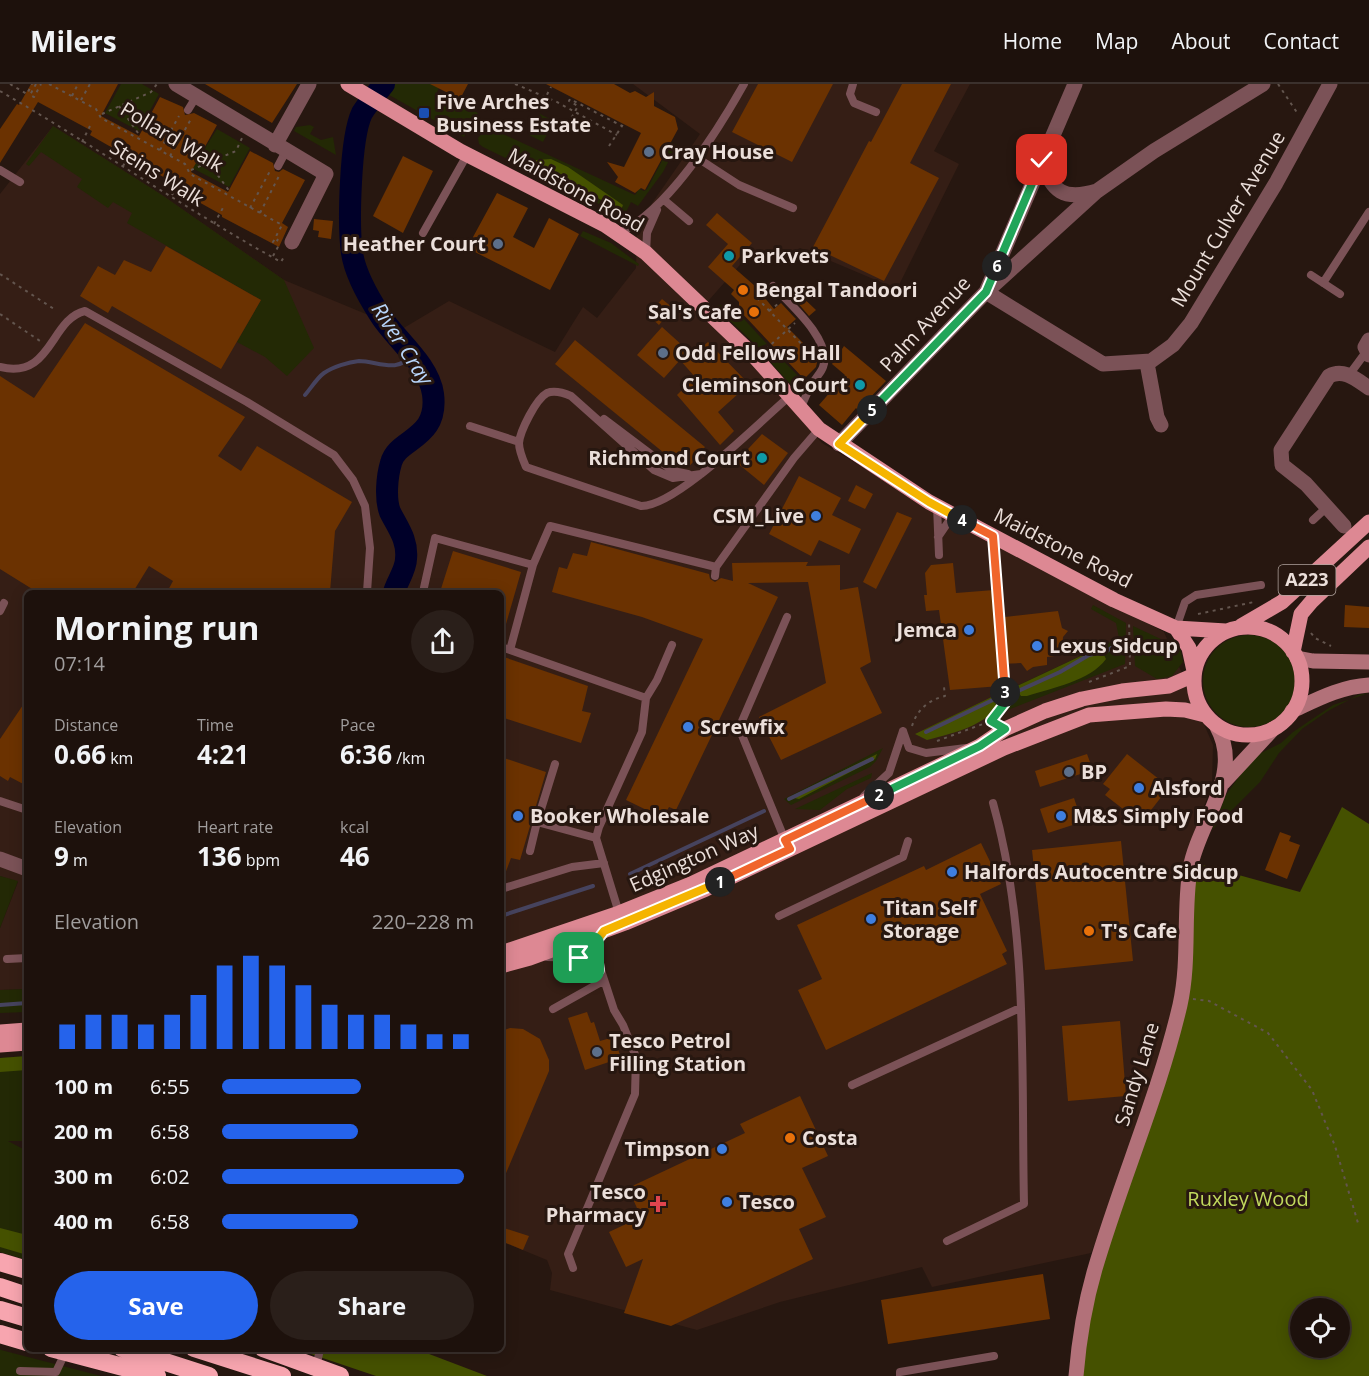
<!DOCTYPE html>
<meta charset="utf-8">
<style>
body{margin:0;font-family:"Open Sans",sans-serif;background:#2a1f1a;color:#f1f3f6;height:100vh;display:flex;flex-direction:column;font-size:22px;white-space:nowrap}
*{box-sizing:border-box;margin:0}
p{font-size:20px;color:#a09d9d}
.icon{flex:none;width:33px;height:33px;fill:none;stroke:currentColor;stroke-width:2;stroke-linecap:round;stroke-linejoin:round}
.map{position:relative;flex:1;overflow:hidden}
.details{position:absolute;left:24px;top:506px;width:480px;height:762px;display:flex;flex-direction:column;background:#1d110c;border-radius:9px;box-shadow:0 3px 15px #0003,0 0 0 2px #3b312d}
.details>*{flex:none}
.tools{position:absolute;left:1290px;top:1214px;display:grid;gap:12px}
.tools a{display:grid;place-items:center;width:60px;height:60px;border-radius:50%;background:#1d110c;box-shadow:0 3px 15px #0003,0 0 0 2px #3b312d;font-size:30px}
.pin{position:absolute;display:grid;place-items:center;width:51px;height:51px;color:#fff;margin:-26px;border-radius:12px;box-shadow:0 3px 9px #0006}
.km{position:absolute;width:30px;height:30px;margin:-15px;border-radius:50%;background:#222;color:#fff;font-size:16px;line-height:30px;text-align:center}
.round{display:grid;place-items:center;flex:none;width:63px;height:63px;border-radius:32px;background:#2a1f1a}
.headline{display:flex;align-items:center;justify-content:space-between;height:102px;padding:0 30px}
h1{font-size:33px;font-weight:700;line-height:45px}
.stats{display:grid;grid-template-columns:repeat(3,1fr);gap:9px;height:102px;padding:6px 30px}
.stats div{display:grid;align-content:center}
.stats b{font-size:26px;font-weight:700}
.stats small{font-size:16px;font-weight:400}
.stats p{font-size:16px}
.chart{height:168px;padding:12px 30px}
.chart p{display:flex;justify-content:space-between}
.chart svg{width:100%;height:108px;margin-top:6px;stroke:#2563eb;stroke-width:6}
.action{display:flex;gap:12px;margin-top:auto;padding:12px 30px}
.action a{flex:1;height:69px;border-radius:36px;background:#2563eb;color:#fff;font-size:24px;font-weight:700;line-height:69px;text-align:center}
.action a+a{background:#2a1f1a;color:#f1f3f6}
ul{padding:0 30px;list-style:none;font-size:20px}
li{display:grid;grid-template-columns:96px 72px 1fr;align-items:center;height:45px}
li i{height:15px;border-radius:8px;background:#2563eb}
header{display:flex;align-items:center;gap:36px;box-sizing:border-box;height:84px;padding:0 30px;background:#1d110c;border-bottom:2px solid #3b312d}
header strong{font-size:28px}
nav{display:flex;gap:33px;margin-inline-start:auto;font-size:21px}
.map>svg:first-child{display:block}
</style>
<header>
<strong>Milers</strong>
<nav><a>Home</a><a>Map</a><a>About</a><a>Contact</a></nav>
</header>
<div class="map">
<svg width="1369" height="1292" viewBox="0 0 1369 1292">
<rect width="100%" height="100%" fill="#271710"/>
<path fill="#351e15" d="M633 0H970L934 67 959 80 897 205 800 164 773 178 753 166 702 224 822 359 920 417 1164 548 1213 661 1212 700 1185 775 1184 892 1134 1066 1091 1169 932 1203 922 1183 780 1218 697 1246 550 1206 552 1189 547 1176 501 1157V508H27V905L0 906V844L18 798 0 792V110L53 42 162 111 284 196 402 245 449 217 555 268 583 223 597 234 636 184 637 141 700 50Z"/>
<path fill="#232905" d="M121 0H142L159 10 139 47 105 29Z
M388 0H441L437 8 478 29 464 53 382 7Z
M540 30 554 37 543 58 529 51Z
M310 41 314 43 310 50 321 56 333 53 336 71 294 47 296 43Z
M53 42 162 111 284 196 314 264 287 292 265 273 237 258 261 216 127 139 132 129 113 118 108 124 77 103 82 95 41 68 29 82 26 80Z
M488 43 635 111 639 105 644 107 647 105 672 58 677 61 663 88 638 122 631 118 626 128 619 130 483 63 479 60 478 54Z
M217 45 250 64 229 103 192 84Z
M583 147 611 159 639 180 638 182 580 152Z
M718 221 733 223 767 260 761 262 760 265 716 223Z
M773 266 802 296 793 303 765 272Z
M1093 521 1126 539 1125 580 1005 627 1011 617 1012 604 1119 554 1116 539 1091 525Z
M1133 542 1180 564 1183 578 1172 592 1157 595 1135 582Z
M1203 597a46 46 0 1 1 92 0a46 46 0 1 1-92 0Z
M1369 609 1358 611 1328 627 1302 645 1279 669 1260 698 1212 746 1226 711 1253 673 1281 659 1293 648 1333 621Z
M883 664 876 677 870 683 791 721 784 715Z
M872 689 871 694 847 705 820 726 795 725Z
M0 792 18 797 0 844Z
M27 905V928L0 929V906Z
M27 972V1057H8L27 1067V1176L0 1168V974Z
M0 1265 1 1266 101 1292H0Z"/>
<path fill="#455100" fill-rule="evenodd" d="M551 75 568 83 623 121 621 126 533 81 536 76Z
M1100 563 1106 575C1090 597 1052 604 1027 612H1021L1015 603Z
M1002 608C998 640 953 649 927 656L915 650Z
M877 670 875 675 799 715 794 714V711Z
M1342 723 1369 740V1292H1079L1097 1186 1174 949 1194 791 1199 780 1300 808ZM1300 1224H1340V1263H1300Z
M27 972V986L0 988V974Z
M0 1144 27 1151V1171L0 1163Z
M296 1265H416L487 1292H376Z"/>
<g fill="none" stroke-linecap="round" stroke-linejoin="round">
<path stroke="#46435e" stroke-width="4" d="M305 311C311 304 317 294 324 289 333 283 348 278 359 277 377 277 398 290 411 271
M1016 608 1060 588 1089 571 1107 567 1122 556
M926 648 997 614
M789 715 872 675
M630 790 764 727
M501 832 593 802
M0 921 27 919"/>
<path stroke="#000029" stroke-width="22" d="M384 0C377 9 368 19 362 29 350 54 348 141 352 169 355 189 369 214 380 231 395 255 429 280 433 310 439 356 397 354 391 379 387 392 385 415 390 428 398 444 408 456 406 475 406 485 397 498 394 508"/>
</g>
<path fill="#6b3201" d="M31 0H118L101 32 139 52 160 13 183 23 185 31 194 29 217 41 191 88 228 108 250 67 273 79 275 87 279 88 283 85 305 96 282 139 288 143 279 163 222 133V131L179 107 181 103 90 51 92 47 38 18 0 79V45L17 20 19 21Z
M205 0H297L272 39Z
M430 0H468L460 15Z
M546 0H614L630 9 635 7 646 13 654 8V22L675 33 678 45 645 106 641 104 635 109 615 98 618 93 607 78 624 83 641 49Z
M758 0H833L792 78 732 48Z
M902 0H951L910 79 939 94 884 197 813 163 869 57 871 58Z
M403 72 433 87 403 149 373 132Z
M497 109 528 124 513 153 534 164 549 134 579 150 550 206 467 164Z
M717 129 752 159 732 182 755 202 774 225 781 219 794 233 796 235 787 243 818 274 816 283 804 295 739 226V218L731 210 734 206 708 183 728 160 706 141Z
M314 135 333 137 331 155 318 153 319 147 313 146Z
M166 162 261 216 221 285 112 222 108 229 80 212 98 182 115 191 124 176 151 188Z
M796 207 816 226 809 232 791 211Z
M662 215 673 224 659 241 648 231Z
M85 239 245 333 218 372 241 387 257 362 352 418 335 447 330 508H167L173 497 149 482 133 508H37L0 485V292L34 314Z
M662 243 693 271 708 258 749 300 718 328 734 347 720 361 677 311 695 293 680 276 664 294 637 271Z
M575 256 705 363 688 384 680 382 555 280Z
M844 262 886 297 865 319 857 325 856 324 842 341 819 321 845 291 832 280Z
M762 350 788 369 764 401 736 378Z
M799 392 841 414 832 431 861 445 849 470 819 456 811 472 769 450Z
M856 401 873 410 865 425 848 417Z
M897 428 912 434 876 505 863 498Z
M591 458 709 490 710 495 715 498 721 494 733 497 732 479 808 478 806 482 840 481V506L858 503 871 578 860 584 882 629 781 676 759 633 826 599 808 498 748 499 778 513 676 726 669 723 663 734 626 716 703 555 642 533 552 508 559 483 567 485 573 469 587 472Z
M453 467 521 488 504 547 501 546V508H440Z
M953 479 956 509 994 506 996 534 1058 527 1062 544 1068 547 1063 553 1062 571 1047 573V581L1033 583 1027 587 1021 579 999 580 1000 602 950 606 939 526 926 527 924 511H927L925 489 931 481Z
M1345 521 1369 523V544L1344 543Z
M501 572 588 602 582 627 591 629 581 659 501 633Z
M27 615V702L10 693 8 697 0 692V655Z
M1087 670 1093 686 1040 703 1035 687Z
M1127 670 1169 703 1141 739 1105 711 1110 705 1103 700Z
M501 673 546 688 520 776 511 774 502 798Z
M1074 714 1082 738 1048 749 1040 725Z
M1280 748 1291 752 1289 757 1300 761 1287 795 1265 786Z
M1121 757 1133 877 1045 886 1032 766Z
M981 759 1001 800 980 810 1007 867 1002 870 1007 880 826 966 798 906 822 895 797 841 924 782 926 786Z
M587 928 591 939 594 938 600 957 614 953 621 974 585 986 568 934Z
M1120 937 1126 1012 1068 1017 1062 942Z
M510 944 523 945 540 955 549 976V987L501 1101V947Z
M800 1012 828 1072 802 1084 826 1133 799 1145 813 1175 671 1242 624 1229 643 1175 626 1183 609 1148 641 1133 628 1104 745 1049 740 1040Z
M501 1143 529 1152 523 1166 501 1157Z
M1043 1190 1050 1235 888 1260 881 1216Z"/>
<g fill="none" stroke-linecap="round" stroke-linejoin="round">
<path stroke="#63554e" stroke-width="2" stroke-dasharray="3 4.5" stroke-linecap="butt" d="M10 0 27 10 32 0
M36 0 30 11 34 13 41 0
M49 0 96 25 101 34 185 80 190 90 282 141 273 158 276 159 278 155
M515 0 555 17 617 51
M1278 0 1298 30
M0 7C95 62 185 125 281 178L285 171
M72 12 78 0
M81 16 90 0
M119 22 138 49
M540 24 551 3
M102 30 151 8 157 0
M568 40 578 22 569 17 570 15 622 42 623 40
M82 58 90 42
M609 62 622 42
M160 66 179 32
M170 72 191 35
M209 79 230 108
M123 82 133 67
M191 86 236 67 242 54
M172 111 181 95
M250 124 270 87
M260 129 279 92
M214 140 224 122
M273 172 279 161
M0 190 54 225
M757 214 813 272
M769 227 778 220
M0 230 40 257
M766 265 795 239
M1198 530 1254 518
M1311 549 1315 554 1331 562
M1089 598 1130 582 1129 536
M991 636 1005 619 1006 601 995 470
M912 642C917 626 928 616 945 612L944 603
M937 657 991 637
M1193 915 1209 917 1268 949 1312 1006 1335 1062 1358 1139"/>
<path stroke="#7b5257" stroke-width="8" d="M853 0 850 10 854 19 876 28
M188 26 196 13
M696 73 739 101 793 124
M278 82 286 67
M0 86 20 98
M663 115 689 137
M423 149 467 71
M618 150C668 126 717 48 744 0
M646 169 647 149 657 126
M1311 191 1340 210
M1323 199 1369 128
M773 202C790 220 833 257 823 283 821 289 816 293 813 299 808 306 804 316 801 324
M0 283C52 296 50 235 85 227L247 318 334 371 353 396 365 422 370 464 367 508
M1349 291 1366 268
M604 335 673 387 688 390
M470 342 519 358
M701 390 673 394 654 386 571 312C564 309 555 306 547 309 536 315 520 347 519 359 519 367 523 376 526 383L641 422C676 423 760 337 790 312
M937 422 939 471
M1313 436 1327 423
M938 453 953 431
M533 481 550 442 716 483 715 492
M716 483 794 374 819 345
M423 508 435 454 533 481 510 566 646 614
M0 527 4 519
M1176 544 1185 518 1196 511 1261 501
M501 563 510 566
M903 647 909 664 926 669 966 664
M555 680 537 738 596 754
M864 712 889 689 903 647
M0 717 27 726
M785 756 739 644 787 533
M530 767 537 738
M501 805 572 783 604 779
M619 829 596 754 599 743 642 648 646 614 657 596 672 561
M779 832 903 773 908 757
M547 873 579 874 599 886
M7 875 27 874
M553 925 603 897
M852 1001 1020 924
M947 1157 1024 1120C1021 988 1029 846 993 719
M573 1184 568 1170 635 1010 636 973 623 941 614 926 595 868 587 853
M316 1283 319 1270 317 1264
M20 1287 56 1288 65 1269
M900 1292V1288L994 1272"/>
<path stroke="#7b5257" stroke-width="15" d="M176 0 326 90 292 158
M1263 0 1154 67 1097 107 986 208 1103 280 1151 277 1173 261 1191 239 1276 99 1330 0
M275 61 309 0
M1042 76C1051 108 1064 117 1097 107
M1369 256 1365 263 1369 271
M1147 279 1157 333 1161 341
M839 360 986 208 1075 0
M1344 442 1306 400 1282 381 1281 366 1329 292C1344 284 1357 296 1369 304
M0 775 27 785"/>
<path stroke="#b27179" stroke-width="15" d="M1297 574 1313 577 1369 578
M1292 627C1318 615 1340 603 1369 601
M1223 699 1273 645
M1076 1292C1079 1256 1085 1219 1095 1185 1121 1096 1159 1011 1180 921 1190 876 1183 830 1190 785 1198 738 1244 691 1217 643"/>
<path stroke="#dd8893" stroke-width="15" d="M348 0 460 67 605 141 646 169 753 271 819 345 929 418 1114 516 1176 544 1226 547
M1241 542 1282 518 1369 438
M1194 597a54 54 0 1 1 108 0a54 54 0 1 1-108 0Z
M1176 544 1189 564 1194 587
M1293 568 1301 530 1312 517 1369 463
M501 869 619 829 691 800 939 682 980 662 1005 645 1045 627 1082 615 1122 607 1169 602 1194 591
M501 882 530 874 625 839 706 805 1004 664 1089 631 1166 625 1185 626 1205 631
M0 948 27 946
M0 961 27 959"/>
<path stroke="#f7a5af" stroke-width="18" d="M0 1178 27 1186
M0 1203 27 1212
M0 1226 27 1234
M0 1250 27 1258
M51 1264 157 1292
M122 1264 209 1292
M194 1264 282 1292
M263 1264 340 1292"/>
</g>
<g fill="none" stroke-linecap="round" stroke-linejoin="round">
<defs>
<path id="split-1" d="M579 874 599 886 595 859 604 847 720 798"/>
<path id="split-2" d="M720 798 790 765 785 756 879 711"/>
<path id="split-3" d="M879 711 980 662 1005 645 991 637 1005 619V608"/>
<path id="split-4" d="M962 436 993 452 1005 608"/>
<path id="split-5" d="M872 326 839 360 929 418 962 436"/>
<path id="split-6" d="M872 326 986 208 997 182"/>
<path id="split-7" d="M997 182 1042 76"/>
</defs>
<use href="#split-1" stroke="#fff" stroke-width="12"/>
<use href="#split-2" stroke="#fff" stroke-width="12"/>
<use href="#split-3" stroke="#fff" stroke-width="12"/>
<use href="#split-4" stroke="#fff" stroke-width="12"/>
<use href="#split-5" stroke="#fff" stroke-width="12"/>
<use href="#split-6" stroke="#fff" stroke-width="12"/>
<use href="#split-7" stroke="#fff" stroke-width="12"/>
<use href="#split-1" stroke="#f5b400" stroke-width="8"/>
<use href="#split-2" stroke="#f0652b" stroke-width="8"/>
<use href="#split-3" stroke="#22a559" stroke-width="8"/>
<use href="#split-4" stroke="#f0652b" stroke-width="8"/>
<use href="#split-5" stroke="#f5b400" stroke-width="8"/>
<use href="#split-6" stroke="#22a559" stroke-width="8"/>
<use href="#split-7" stroke="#22a559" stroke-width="8"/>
</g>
<rect fill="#1a4fb4" stroke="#271710" stroke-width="2" x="418" y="23" width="12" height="12" rx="3"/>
<g fill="#5c6f8a" stroke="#271710" stroke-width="2">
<circle cx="649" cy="68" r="6"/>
<circle cx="498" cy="160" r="6"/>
<circle cx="663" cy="269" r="6"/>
<circle cx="1069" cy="688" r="6"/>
<circle cx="597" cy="968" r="6"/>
</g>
<g fill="#0f9aa8" stroke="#271710" stroke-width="2">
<circle cx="729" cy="172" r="6"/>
<circle cx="860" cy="301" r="6"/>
<circle cx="762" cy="374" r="6"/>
</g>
<g fill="#e8710a" stroke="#271710" stroke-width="2">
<circle cx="743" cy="206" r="6"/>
<circle cx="754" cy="228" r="6"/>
<circle cx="1089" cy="847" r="6"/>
<circle cx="790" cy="1054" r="6"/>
</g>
<g fill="#3f7fe0" stroke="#271710" stroke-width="2">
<circle cx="816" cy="432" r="6"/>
<circle cx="969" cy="546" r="6"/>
<circle cx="1037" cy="562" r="6"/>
<circle cx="688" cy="643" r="6"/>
<circle cx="1139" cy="704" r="6"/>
<circle cx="518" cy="732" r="6"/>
<circle cx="1061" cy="732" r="6"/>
<circle cx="952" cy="788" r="6"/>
<circle cx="871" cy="835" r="6"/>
<circle cx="722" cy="1065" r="6"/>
<circle cx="727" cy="1118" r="6"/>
</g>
<path fill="#e0444e" stroke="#271710" stroke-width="2" d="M655 1111h6v6h6v6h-6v6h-6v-6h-6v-6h6z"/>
<g text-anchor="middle" stroke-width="6" stroke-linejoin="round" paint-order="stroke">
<rect fill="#271710" stroke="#b0a39d" stroke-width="1.5" x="1278.5" y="481" width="57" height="30" rx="4.5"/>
<g font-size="18" font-weight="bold" fill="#ebdfda">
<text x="1307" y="502">A223</text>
</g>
<g font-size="20" font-weight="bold" fill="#ebdfda" stroke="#271710" text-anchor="start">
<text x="436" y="25">Five Arches<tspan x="436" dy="23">Business Estate</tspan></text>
<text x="661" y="75">Cray House</text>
<text x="486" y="167" text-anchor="end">Heather Court</text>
<text x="741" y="179">Parkvets</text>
<text x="755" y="213">Bengal Tandoori</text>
<text x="742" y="235" text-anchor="end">Sal's Cafe</text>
<text x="675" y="276">Odd Fellows Hall</text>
<text x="848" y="308" text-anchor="end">Cleminson Court</text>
<text x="750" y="381" text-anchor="end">Richmond Court</text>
<text x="804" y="439" text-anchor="end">CSM_Live</text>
<text x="957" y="553" text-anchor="end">Jemca</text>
<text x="1049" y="569">Lexus Sidcup</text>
<text x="700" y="650">Screwfix</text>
<text x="1081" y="695">BP</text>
<text x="1151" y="711">Alsford</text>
<text x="530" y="739">Booker Wholesale</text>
<text x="1073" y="739">M&amp;S Simply Food</text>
<text x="964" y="795">Halfords Autocentre Sidcup</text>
<text x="883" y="831">Titan Self<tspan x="883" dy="23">Storage</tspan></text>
<text x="1101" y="854">T's Cafe</text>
<text x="609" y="964">Tesco Petrol<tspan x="609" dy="23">Filling Station</tspan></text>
<text x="802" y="1061">Costa</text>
<text x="710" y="1072" text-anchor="end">Timpson</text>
<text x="646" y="1115" text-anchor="end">Tesco<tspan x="646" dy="23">Pharmacy</tspan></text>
<text x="739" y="1125">Tesco</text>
</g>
<g font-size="20" fill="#ebdfda" stroke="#271710">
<text transform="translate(172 53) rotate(31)" y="7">Pollard Walk</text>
<text transform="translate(157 89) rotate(32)" y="7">Steins Walk</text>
<text transform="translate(576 106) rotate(29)" y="7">Maidstone Road</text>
<text transform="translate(1228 135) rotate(-59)" y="7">Mount Culver Avenue</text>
<text transform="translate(925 240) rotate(-47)" y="7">Palm Avenue</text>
<text transform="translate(1063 464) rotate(27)" y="7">Maidstone Road</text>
<text transform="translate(694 774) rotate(-24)" y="7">Edgington Way</text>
<text transform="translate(1137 990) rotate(-73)" y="7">Sandy Lane</text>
</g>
<g font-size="20" fill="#c1d95d" stroke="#271710">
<text x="1248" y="1122">Ruxley Wood</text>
</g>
<g font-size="21" font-style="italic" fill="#b8d6fb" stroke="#271710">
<text transform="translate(402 260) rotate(57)" y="7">River Cray</text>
</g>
</g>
</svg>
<div class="tools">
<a><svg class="icon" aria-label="locate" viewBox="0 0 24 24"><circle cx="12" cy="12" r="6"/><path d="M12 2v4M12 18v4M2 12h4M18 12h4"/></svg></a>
</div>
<div class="pin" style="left:579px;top:874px;background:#1e9e55"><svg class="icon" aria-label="arrive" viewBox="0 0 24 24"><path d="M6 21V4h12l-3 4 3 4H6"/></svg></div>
<div class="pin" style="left:1042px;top:76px;background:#d93025"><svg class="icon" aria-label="check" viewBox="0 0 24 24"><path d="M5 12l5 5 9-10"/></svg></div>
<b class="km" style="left:720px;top:798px">1</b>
<b class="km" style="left:879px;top:711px">2</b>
<b class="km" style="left:1005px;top:608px">3</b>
<b class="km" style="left:962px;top:436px">4</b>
<b class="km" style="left:872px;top:326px">5</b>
<b class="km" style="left:997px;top:182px">6</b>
<section class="details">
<div class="headline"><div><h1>Morning run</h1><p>07:14</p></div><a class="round"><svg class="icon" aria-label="share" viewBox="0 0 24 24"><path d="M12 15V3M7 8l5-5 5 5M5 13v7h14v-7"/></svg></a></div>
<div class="stats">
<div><p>Distance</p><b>0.66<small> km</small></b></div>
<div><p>Time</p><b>4:21</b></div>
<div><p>Pace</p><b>6:36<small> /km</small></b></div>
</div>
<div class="stats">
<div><p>Elevation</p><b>9<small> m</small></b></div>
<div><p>Heart rate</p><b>136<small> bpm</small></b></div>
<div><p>kcal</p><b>46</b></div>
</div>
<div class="chart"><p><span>Elevation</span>220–228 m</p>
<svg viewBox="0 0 160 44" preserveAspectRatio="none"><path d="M5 44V34M15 44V30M25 44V30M35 44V34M45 44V30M55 44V22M65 44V10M75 44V6M85 44V10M95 44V18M105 44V26M115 44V30M125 44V30M135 44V34M145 44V38M155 44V38"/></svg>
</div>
<ul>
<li><b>100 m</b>6:55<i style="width:55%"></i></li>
<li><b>200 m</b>6:58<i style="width:54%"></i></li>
<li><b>300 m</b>6:02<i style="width:96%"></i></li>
<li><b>400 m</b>6:58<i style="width:54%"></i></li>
</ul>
<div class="action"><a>Save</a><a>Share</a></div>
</section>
</div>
